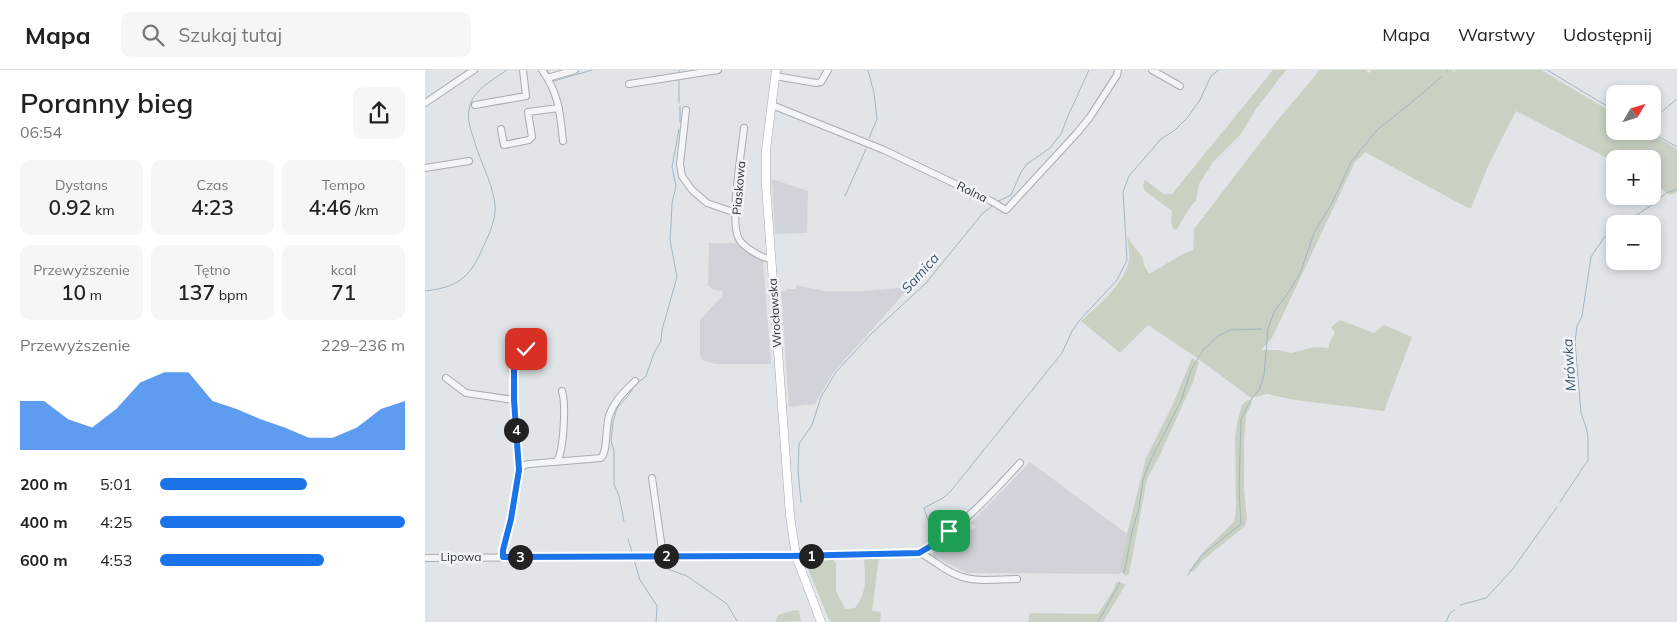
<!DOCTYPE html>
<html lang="pl">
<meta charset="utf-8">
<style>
body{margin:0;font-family:Mulish,sans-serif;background:#f6f6f6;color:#222;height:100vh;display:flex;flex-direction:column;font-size:19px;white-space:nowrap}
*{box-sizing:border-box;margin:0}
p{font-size:16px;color:#767676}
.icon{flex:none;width:28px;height:28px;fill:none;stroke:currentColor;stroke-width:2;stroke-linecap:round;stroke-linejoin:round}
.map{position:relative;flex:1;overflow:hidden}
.sheet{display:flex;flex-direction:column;background:#fff;width:425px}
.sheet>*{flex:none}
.needle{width:32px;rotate:52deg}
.controls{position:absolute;left:1181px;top:15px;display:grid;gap:10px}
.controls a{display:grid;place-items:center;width:55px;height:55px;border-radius:10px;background:#fff;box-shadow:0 2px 8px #0003;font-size:25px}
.pin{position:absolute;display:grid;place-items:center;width:42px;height:42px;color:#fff;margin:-21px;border-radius:10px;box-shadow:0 2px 8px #0006}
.km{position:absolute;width:25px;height:25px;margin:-12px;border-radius:50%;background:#222;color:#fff;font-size:14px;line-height:25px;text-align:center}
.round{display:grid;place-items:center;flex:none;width:52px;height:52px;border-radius:10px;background:#f6f6f6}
.overview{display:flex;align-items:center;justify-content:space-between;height:85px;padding:0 20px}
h1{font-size:28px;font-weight:600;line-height:38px}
.stats{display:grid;grid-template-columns:repeat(3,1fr);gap:8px;height:85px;padding:5px 20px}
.stats div{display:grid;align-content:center;border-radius:10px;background:#f6f6f6;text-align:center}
.stats b{font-size:21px;font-weight:600}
.stats small{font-size:14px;font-weight:400}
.stats p{font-size:14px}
.chart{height:140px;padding:10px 20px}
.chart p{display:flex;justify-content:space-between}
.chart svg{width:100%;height:90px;margin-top:5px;fill:#1a73e8;opacity:.7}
ul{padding:0 20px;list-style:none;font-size:16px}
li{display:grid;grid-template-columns:80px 60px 1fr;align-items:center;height:38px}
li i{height:12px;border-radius:6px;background:#1a73e8}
header{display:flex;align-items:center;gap:30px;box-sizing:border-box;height:70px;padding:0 25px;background:#fff;border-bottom:1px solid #e0e0e0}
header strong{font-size:24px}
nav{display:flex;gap:28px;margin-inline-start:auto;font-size:18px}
.search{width:350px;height:45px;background:#f6f6f6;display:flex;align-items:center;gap:12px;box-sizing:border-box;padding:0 18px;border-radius:10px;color:#767676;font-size:19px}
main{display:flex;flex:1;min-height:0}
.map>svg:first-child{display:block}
</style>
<header>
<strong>Mapa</strong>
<div class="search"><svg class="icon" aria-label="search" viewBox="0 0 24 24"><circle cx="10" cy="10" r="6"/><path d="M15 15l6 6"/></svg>Szukaj tutaj</div>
<nav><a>Mapa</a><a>Warstwy</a><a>Udostępnij</a></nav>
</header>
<main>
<section class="sheet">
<div class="overview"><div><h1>Poranny bieg</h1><p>06:54</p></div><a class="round"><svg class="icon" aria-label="share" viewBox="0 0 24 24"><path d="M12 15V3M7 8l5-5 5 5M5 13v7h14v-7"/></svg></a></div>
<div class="stats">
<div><p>Dystans</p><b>0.92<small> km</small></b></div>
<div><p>Czas</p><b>4:23</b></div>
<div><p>Tempo</p><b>4:46<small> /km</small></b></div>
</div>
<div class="stats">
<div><p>Przewyższenie</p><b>10<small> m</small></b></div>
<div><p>Tętno</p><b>137<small> bpm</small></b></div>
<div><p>kcal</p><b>71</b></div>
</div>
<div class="chart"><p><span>Przewyższenie</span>229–236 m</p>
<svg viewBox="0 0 160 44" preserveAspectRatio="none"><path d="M0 44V20L10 20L20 29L30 33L40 24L50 11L60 6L70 6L80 20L90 24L100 29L110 33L120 38L130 38L140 33L150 24L160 20V44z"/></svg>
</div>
<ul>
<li><b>200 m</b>5:01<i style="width:60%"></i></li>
<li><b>400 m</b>4:25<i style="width:100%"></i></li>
<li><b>600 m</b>4:53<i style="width:67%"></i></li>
</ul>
</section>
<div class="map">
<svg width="1252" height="552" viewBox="0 0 1252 552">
<rect width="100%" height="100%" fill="#e1e5e8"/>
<path fill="#d0d4da" d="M347 109 383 121 382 163 350 164Z
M284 173H311L338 191 346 294H291L277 290 275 285V250L298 225 297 221 289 220 283 216Z
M371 215 400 221H438L485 217 408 303 390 334 364 337 356 221H361L362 219H371Z
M605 392 702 464 695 504 542 503 508 486V483L542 455 546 461 551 457 546 453Z"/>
<path fill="#c9d1c3" d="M848 0H861L831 39 816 64 788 92 774 114 771 130 764 139 752 159 749 160 746 153 747 141 720 121 718 116 720 110 739 124H747Z
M895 0H940L944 3 947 0H1027L1029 2 1032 0H1116L1190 44V61H1221L1252 79V122L1245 125 1228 113V89H1190V92L1091 41 1064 94 1046 138 1041 137 940 82 930 92 847 268 836 280H854L866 283 889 277 904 278V274L910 262 906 257 915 250 949 263 959 255 987 267 959 341 870 330 842 324 826 328 772 288 723 255 695 283 656 251C673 236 700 213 704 190 705 183 703 174 702 167L718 188 719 195 724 204 756 185 768 180 769 159 851 52Z
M767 288 774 292 768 312 735 385 722 409 704 504 701 506 695 501 702 464 721 388 747 336Z
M822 330 827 331 826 335 821 345 819 373V419L822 448 820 456 778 490 769 501 763 502 780 480 809 452 811 440 810 367 813 348 817 335Z
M439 488H454L447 541 456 542 455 552H405L381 494 408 489 411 493V521L420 539 430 538C443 521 440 508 439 488Z
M691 512 701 514 678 552H603L605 543 673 544 689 519Z
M370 540 374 541 376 551 350 552 353 545Z"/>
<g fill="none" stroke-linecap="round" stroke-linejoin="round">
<path stroke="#a0b6c4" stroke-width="1" d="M122 0 124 4
M254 0V3
M443 0 449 23 452 49 444 68
M1122 0 1190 41
M1022 1 1023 0
M127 9 129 11 167 0
M254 9V33
M255 36V52
M1228 49 1252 29
M1224 61 1252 77
M420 126 441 79
M572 132 586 125 596 102 602 94 625 78 636 64 643 46 664 0
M1197 154 1224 137 1241 123 1252 119
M0 221C27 218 42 211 54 186 60 173 68 158 70 143 72 121 55 92 49 70 46 60 42 50 44 40 46 21 68 10 82 0
M376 432 373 401 374 374 387 355 396 327 411 302 447 263 501 213 557 144 567 136
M1135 432 1163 390V367L1161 357 1156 343 1150 272 1152 256 1157 246 1166 187 1178 169 1190 158
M199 451 194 426 189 414V381L186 371 188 352 192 338 203 326 209 316 221 306 229 283 236 271 237 260 252 207 245 170 246 155 247 133 251 116 247 97 254 59
M203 469 207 482
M509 469 499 438 518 428 525 422 637 283 647 261 654 251 692 210 702 190 698 122 704 106 736 69 750 60 762 48 775 30 786 6 794 0
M209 490 215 510 232 536 231 552
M235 490 243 499 262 506 302 534 312 551
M699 503 707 462 714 437 718 410 726 389 756 331 766 300 778 280 793 266 806 260 837 259
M763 505 776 486 816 454 814 418 816 349 827 328 834 320 839 306 843 259 849 242 865 220 876 201 889 163 907 133 926 92 952 60 998 23 1016 7
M1035 535 1061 528 1087 500 1132 437
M673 552 695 512
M1021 552 1025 543 1030 540"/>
<defs>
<path id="minor" d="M117 0C134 24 135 42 138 71
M727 0 755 16
M350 6 391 13 396 12 403 0
M122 8 150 0
M204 14 293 0
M0 33 49 0
M50 35 101 26 98 0
M347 35 459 80 566 131 581 140 652 63 665 47 692 5 693 0
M261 40 255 94 257 106 267 120 282 133 311 143
M319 58C317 79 304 153 314 169 318 177 338 189 346 189
M76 59 79 75 104 70 107 67 103 42 134 38
M0 98 44 91
M21 308 41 323 89 330
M132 391C139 380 141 334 137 321
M94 400 99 395 104 394 176 388C183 381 180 358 184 346 189 331 199 322 210 311
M227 408 238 486
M495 483C508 489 518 500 532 505 550 513 573 509 592 509
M78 487 91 421 94 400 89 330V293L101 279
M0 488 371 486 495 483C533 460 565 426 595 393"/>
<path id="major" d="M351 0 341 80V116L365 446 371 486 396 552"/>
</defs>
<use href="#minor" stroke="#a7adb2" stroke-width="8"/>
<use href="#major" stroke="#a2abb3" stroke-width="9"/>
<use href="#minor" stroke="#f3f5f7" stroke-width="6"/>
<use href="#major" stroke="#fff" stroke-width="8"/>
</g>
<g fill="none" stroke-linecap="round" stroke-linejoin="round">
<defs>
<path id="route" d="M101 279 89 293V330L94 400 86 449 78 480V487L365 486 494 483 506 476 524 461"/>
</defs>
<use href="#route" stroke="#fff" stroke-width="10"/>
<use href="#route" stroke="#1a73e8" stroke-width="6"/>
</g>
<g text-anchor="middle" stroke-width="5" stroke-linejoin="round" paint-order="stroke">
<g font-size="12" fill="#2b353e" stroke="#f1f3f6">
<text transform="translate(314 118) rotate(-85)" y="4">Piaskowa</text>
<text transform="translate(547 122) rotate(26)" y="4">Rolna</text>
<text transform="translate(350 243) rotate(-94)" y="4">Wrocławska</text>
<text x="36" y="491">Lipowa</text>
</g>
<g font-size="14" font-style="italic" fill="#3a586e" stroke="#f1f3f6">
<text transform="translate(495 203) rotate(-48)" y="5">Samica</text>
<text transform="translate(1144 295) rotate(-94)" y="5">Mrówka</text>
</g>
</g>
</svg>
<div class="controls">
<a><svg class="needle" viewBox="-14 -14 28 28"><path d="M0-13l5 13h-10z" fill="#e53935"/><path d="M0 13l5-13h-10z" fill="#767676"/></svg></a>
<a>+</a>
<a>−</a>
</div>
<div class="pin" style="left:524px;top:461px;background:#1e9e55"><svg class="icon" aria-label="arrive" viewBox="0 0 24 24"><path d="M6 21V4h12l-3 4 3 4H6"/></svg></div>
<div class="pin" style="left:101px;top:279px;background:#d93025"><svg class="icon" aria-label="check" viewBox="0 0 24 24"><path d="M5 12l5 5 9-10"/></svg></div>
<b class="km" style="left:386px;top:486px">1</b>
<b class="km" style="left:241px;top:486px">2</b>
<b class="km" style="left:95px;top:487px">3</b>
<b class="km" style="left:91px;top:360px">4</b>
</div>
</main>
